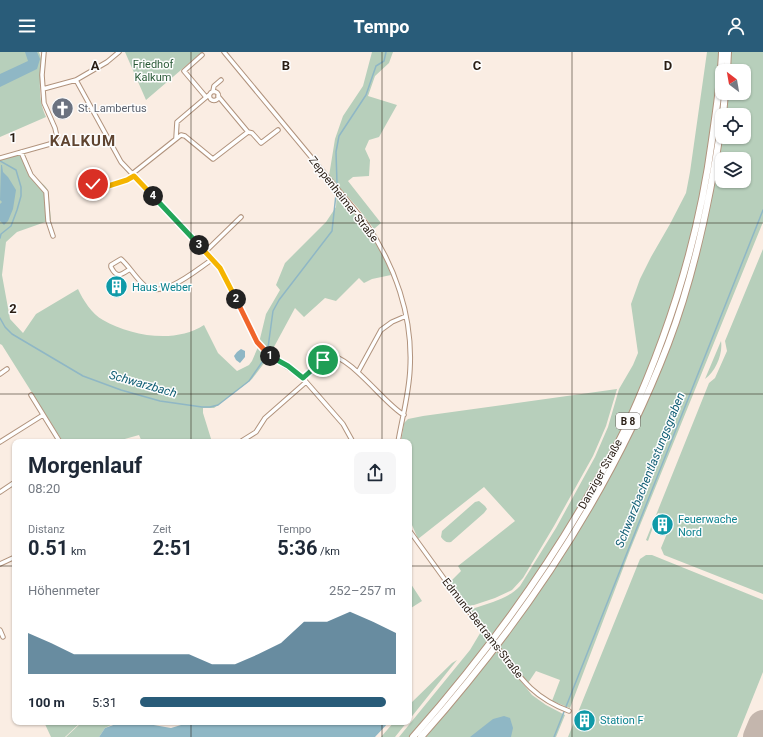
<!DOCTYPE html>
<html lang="de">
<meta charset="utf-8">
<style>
body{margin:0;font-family:Roboto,sans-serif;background:#f6f6f7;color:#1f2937;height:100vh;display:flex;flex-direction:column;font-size:15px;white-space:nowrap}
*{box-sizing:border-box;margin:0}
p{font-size:13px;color:#747a83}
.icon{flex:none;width:22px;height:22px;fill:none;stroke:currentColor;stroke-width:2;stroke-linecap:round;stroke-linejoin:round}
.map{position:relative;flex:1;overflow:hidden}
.panel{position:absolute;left:12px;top:387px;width:400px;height:286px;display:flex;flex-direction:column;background:#fff;border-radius:8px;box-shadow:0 1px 3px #0004}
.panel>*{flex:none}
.needle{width:26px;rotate:329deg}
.controls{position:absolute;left:715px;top:12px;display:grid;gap:8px}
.controls a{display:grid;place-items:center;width:36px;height:36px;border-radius:8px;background:#fff;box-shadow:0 1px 3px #0004;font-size:20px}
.pin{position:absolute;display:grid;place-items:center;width:34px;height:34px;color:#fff;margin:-17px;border:2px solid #fff;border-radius:50%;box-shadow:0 1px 4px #0007}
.km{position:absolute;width:20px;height:20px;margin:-10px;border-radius:50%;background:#222;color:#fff;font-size:11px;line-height:20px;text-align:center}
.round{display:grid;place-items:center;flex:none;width:42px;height:42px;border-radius:8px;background:#f6f6f7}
.summary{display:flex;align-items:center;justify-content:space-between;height:68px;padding:0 16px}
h1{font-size:22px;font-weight:700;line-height:30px}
.figures{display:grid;grid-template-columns:repeat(3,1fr);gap:6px;height:68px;padding:4px 16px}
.figures div{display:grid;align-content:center}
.figures b{font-size:20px;font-weight:700}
.figures small{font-size:11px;font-weight:400}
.figures p{font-size:11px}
.chart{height:112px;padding:8px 16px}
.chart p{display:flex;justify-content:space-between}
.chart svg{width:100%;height:72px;margin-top:4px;fill:#295c79;opacity:.7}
ul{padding:0 16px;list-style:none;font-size:13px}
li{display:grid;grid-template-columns:64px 48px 1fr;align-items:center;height:30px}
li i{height:10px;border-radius:5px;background:#295c79}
header{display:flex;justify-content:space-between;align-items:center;height:52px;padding:0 16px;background:#295c79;color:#fff;font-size:18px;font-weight:700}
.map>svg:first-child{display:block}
</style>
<header><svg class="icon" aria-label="menu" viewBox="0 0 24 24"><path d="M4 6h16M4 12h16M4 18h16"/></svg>Tempo<svg class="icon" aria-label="person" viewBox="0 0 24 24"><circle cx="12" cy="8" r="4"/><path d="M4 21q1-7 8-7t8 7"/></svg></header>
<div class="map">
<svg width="763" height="685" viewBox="0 0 763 685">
<rect width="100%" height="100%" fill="#faede3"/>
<path fill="#b7cfbb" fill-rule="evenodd" d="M0 0H39C44 11 39 25 40 37 40 48 42 56 46 65L0 85Z
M125 0H202L146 48Z
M372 0H393L389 11 375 24 368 44 397 53 379 85 369 88 365 97 370 108 369 124 353 125 348 129 381 171 374 177 358 156 329 124 335 87 343 64 363 34Z
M707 0H763V170L630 498 570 656 552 649 560 628 536 619 528 631 471 559 475 556C491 550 508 547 520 534L556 476 595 405 608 375 619 337 633 313 638 301 631 252 640 227 651 205 670 172 686 141 690 120ZM722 19H744V41H722ZM722 63H744V85H722ZM722 107H744V129H722Z
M24 101 34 124 45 134 48 138 51 168 17 180 6 190 2 223 10 267 23 281 36 262 78 237C83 248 92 262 103 268 131 284 175 292 204 273L218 301 237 319 249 313 252 309 258 295 266 262 280 238 276 233 285 211 326 170 336 155 337 138 365 174 383 201 391 223 372 227 364 231 359 226 336 249 325 246 304 265 295 256 268 306 252 327 214 356H203V361L212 390H142L139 383 114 390H63L2 293 0 292V108Z
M763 197V542L664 503 661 496 673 467 658 461 648 489 646 488 709 331 715 326 727 299 725 289Z
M721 289C723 302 716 319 705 327Z
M617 337 606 374 593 404 554 474 523 526 512 538 495 546 474 553 467 554 449 531 461 519 458 514 515 469 484 435 418 487 409 466V390H401L404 371 408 367 423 364Z
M479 449 485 454 487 457 484 461 451 490C446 491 444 489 441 485L442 479 475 450Z
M646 503H652L763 548V620L737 685H568L640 507Z
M409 529 422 549 411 556 409 554Z
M482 578 489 588 454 633 410 685H399L470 598Z
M496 598 532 643 546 653 565 663 556 685H426Z
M457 608 409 668V653L452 611Z
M44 670H81L65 685H51Z
M82 670H117L105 676 99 685H66Z
M394 670H407L395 685H381Z"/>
<path fill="#8fb7c5" d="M25 0H37L40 7 37 17 0 35V22L28 9Z
M1 113H2L3 120 8 125 16 138 13 157 8 169 4 173 0 169V152L2 150 0 148Z
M241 297 245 299V305L240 311 236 308 234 304 237 300Z
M504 664 510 666 513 676 511 685H470L493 667Z
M204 670H389L375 685H99L105 676 116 672 142 671 171 676 181 673H190Z"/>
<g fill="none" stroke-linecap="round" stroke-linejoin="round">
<path stroke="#8fb7c5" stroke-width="1.5" d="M0 109 16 118 21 135V144L17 158 11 174 1 182 0 186
M337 131 336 100 339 84 366 43 376 14 384 9 386 0
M0 266 5 275 12 282 83 324 121 338 160 349 202 355H210L218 353 249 329 267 303 273 259 279 248 332 179 336 142
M554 685 763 158"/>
<path stroke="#c4b6ad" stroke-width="30" d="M758 685 763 673"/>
<defs>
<path id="minor" d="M224 0 365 170C395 213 413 264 410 317 409 342 402 366 398 390
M202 3 184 19 206 45
M76 28 121 110 213 207 220 216 257 290 270 304 301 324 343 372 353 390
M43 37 76 28 107 10 119 0
M213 39 214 34 221 28
M209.5 44a4.5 4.5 0 1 1 9 0a4.5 4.5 0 1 1-9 0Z
M218 44 248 80 252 81 261 91 278 78
M176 86 177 70 210 42
M21 100 31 123 46 140 48 169 53 184
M0 106 50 92 57 85 55 76 44 51 42 23 44 0
M132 122 181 83 185 84 213 107 248 80
M86 132H93L97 136H102L127 128 134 124
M205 200 241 165
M130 217C121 223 117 227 111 215V213L121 207C129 214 135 225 144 233 162 249 197 217 213 207
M358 320 381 278 392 270 406 264
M0 322 7 317
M303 326 327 304C348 300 384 352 404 363
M31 343 60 390
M0 390 43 363
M240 390 256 380 265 366 306 330
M0 440 15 430
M409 478 456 543 489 585
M0 512 15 505
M0 578 3 585
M500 599C521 627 534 646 569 659"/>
<path id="trunk" d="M727 19 728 0
M723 63 725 41
M413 685C480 609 541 527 591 439 604 417 617 394 628 371 669 281 699 186 712 88 716 59 721 29 722 0
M421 685C524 569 612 438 668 292 695 221 711 143 722 67"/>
</defs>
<use href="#minor" stroke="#b1937d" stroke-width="5.5"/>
<use href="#trunk" stroke="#b1937d" stroke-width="8"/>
<use href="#minor" stroke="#fff" stroke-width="3.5"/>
<use href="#trunk" stroke="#fff" stroke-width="6"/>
<defs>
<path id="minor-bridge" d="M489 585 500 599"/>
</defs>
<use href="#minor-bridge" stroke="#b1937d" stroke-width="5.5" stroke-linecap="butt"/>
<use href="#minor-bridge" stroke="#fff" stroke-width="3.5"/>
</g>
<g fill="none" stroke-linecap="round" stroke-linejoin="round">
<defs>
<path id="split-1" d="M270 304 288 314 303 326 323 308"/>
<path id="split-2" d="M236 247 257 290 270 304"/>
<path id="split-3" d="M199 193 220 216 236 247"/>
<path id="split-4" d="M153 144 199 193"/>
<path id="split-5" d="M93 132 98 136H102L127 128 134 124 153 144"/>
</defs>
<use href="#split-1" stroke="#fff" stroke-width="8"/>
<use href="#split-2" stroke="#fff" stroke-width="8"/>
<use href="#split-3" stroke="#fff" stroke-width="8"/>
<use href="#split-4" stroke="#fff" stroke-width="8"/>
<use href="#split-5" stroke="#fff" stroke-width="8"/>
<use href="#split-1" stroke="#22a559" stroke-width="5"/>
<use href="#split-2" stroke="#f0652b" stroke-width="5"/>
<use href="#split-3" stroke="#f5b400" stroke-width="5"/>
<use href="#split-4" stroke="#22a559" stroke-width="5"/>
<use href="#split-5" stroke="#f5b400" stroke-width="5"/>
</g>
<path fill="none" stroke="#291d14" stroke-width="1" stroke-opacity="0.55" d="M191 0V390M382 0V390M572 0V685M0 171H763M0 342H763M0 514H15M409 514H763M191 670V685M382 670V685"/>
<defs>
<symbol id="church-disc" viewBox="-11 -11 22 22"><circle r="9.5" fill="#6b7280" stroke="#fdfdfd"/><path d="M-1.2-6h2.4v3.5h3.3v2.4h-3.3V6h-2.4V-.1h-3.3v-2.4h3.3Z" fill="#fff"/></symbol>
<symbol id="building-disc" viewBox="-11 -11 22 22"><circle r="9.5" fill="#0f9aa8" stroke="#fdfdfd"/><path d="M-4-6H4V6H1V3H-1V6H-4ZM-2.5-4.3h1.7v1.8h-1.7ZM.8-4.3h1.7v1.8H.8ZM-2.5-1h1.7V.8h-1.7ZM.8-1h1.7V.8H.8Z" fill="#fff"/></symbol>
</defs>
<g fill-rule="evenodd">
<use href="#church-disc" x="50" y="44" width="25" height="25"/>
<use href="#building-disc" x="104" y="222" width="25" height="25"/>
<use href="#building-disc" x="650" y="460" width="25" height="25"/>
<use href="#building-disc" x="572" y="656" width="25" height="25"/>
</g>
<g text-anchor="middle" stroke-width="3" stroke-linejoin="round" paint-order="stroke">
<rect fill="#fdfdfd" stroke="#69605a" stroke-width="1" x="616" y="361" width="24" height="16" rx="3"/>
<g font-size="10" font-weight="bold" fill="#291d14">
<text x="628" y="373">B 8</text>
</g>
<g font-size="11" fill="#2a5a37" stroke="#fdfdfd">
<text x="153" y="16">Friedhof<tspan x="153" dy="13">Kalkum</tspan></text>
</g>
<g font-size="11" fill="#5b616d" stroke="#fdfdfd" text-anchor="start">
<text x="78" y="60">St. Lambertus</text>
</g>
<g font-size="11" fill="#291d14" stroke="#fdfdfd">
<text transform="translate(344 147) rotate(52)" y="4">Zeppenheimer Straße</text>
<text transform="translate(600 422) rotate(-61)" y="4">Danziger Straße</text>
<text transform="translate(483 576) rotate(52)" y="4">Edmund-Bertrams-Straße</text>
</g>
<g font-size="11" fill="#0d838f" stroke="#fdfdfd" text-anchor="start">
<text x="132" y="239">Haus Weber</text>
<text x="678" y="471">Feuerwache<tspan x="678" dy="13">Nord</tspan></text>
<text x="600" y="672">Station F</text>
</g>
<g font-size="12" font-style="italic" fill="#136076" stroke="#fdfdfd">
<text transform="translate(143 332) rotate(16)" y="4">Schwarzbach</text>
<text transform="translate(650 418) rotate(-68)" y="4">Schwarzbachentlastungsgraben</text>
</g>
<g font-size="15" font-weight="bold" letter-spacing="1" fill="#5f4430" stroke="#fdfdfd">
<text x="83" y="94">KALKUM</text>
</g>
</g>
<g font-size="13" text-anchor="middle" font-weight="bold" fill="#291d14" stroke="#fdfdfd" stroke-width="3" stroke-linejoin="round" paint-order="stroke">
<text x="95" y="18">A</text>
<text x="286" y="18">B</text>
<text x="477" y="18">C</text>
<text x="668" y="18">D</text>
<text x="13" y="90">1</text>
<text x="13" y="261">2</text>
</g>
</svg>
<div class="controls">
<a><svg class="needle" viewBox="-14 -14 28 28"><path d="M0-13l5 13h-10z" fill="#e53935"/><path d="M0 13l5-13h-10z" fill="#747a83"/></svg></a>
<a><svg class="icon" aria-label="locate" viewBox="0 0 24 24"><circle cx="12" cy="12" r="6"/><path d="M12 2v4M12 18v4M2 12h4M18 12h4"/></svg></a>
<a><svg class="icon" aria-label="layers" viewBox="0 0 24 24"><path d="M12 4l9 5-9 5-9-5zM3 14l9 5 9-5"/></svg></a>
</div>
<div class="pin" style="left:323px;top:308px;background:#1e9e55"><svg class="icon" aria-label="arrive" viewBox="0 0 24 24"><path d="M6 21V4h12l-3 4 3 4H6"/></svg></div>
<div class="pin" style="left:93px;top:132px;background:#d93025"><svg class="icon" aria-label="check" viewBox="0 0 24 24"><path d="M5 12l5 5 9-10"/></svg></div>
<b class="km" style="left:270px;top:304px">1</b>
<b class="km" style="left:236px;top:247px">2</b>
<b class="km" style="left:199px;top:193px">3</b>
<b class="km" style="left:153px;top:144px">4</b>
<section class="panel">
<div class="summary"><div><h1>Morgenlauf</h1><p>08:20</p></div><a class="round"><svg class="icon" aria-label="share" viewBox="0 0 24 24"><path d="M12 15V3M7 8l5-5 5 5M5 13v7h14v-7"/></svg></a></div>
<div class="figures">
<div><p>Distanz</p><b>0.51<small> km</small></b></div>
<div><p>Zeit</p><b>2:51</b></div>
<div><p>Tempo</p><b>5:36<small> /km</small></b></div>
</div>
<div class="chart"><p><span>Höhenmeter</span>252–257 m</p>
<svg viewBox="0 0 160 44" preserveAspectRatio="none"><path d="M0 44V19L10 25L20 32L30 32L40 32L50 32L60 32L70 32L80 38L90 38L100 32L110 25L120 12L130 12L140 6L150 12L160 19V44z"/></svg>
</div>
<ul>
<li><b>100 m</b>5:31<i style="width:96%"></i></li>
</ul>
</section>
</div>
